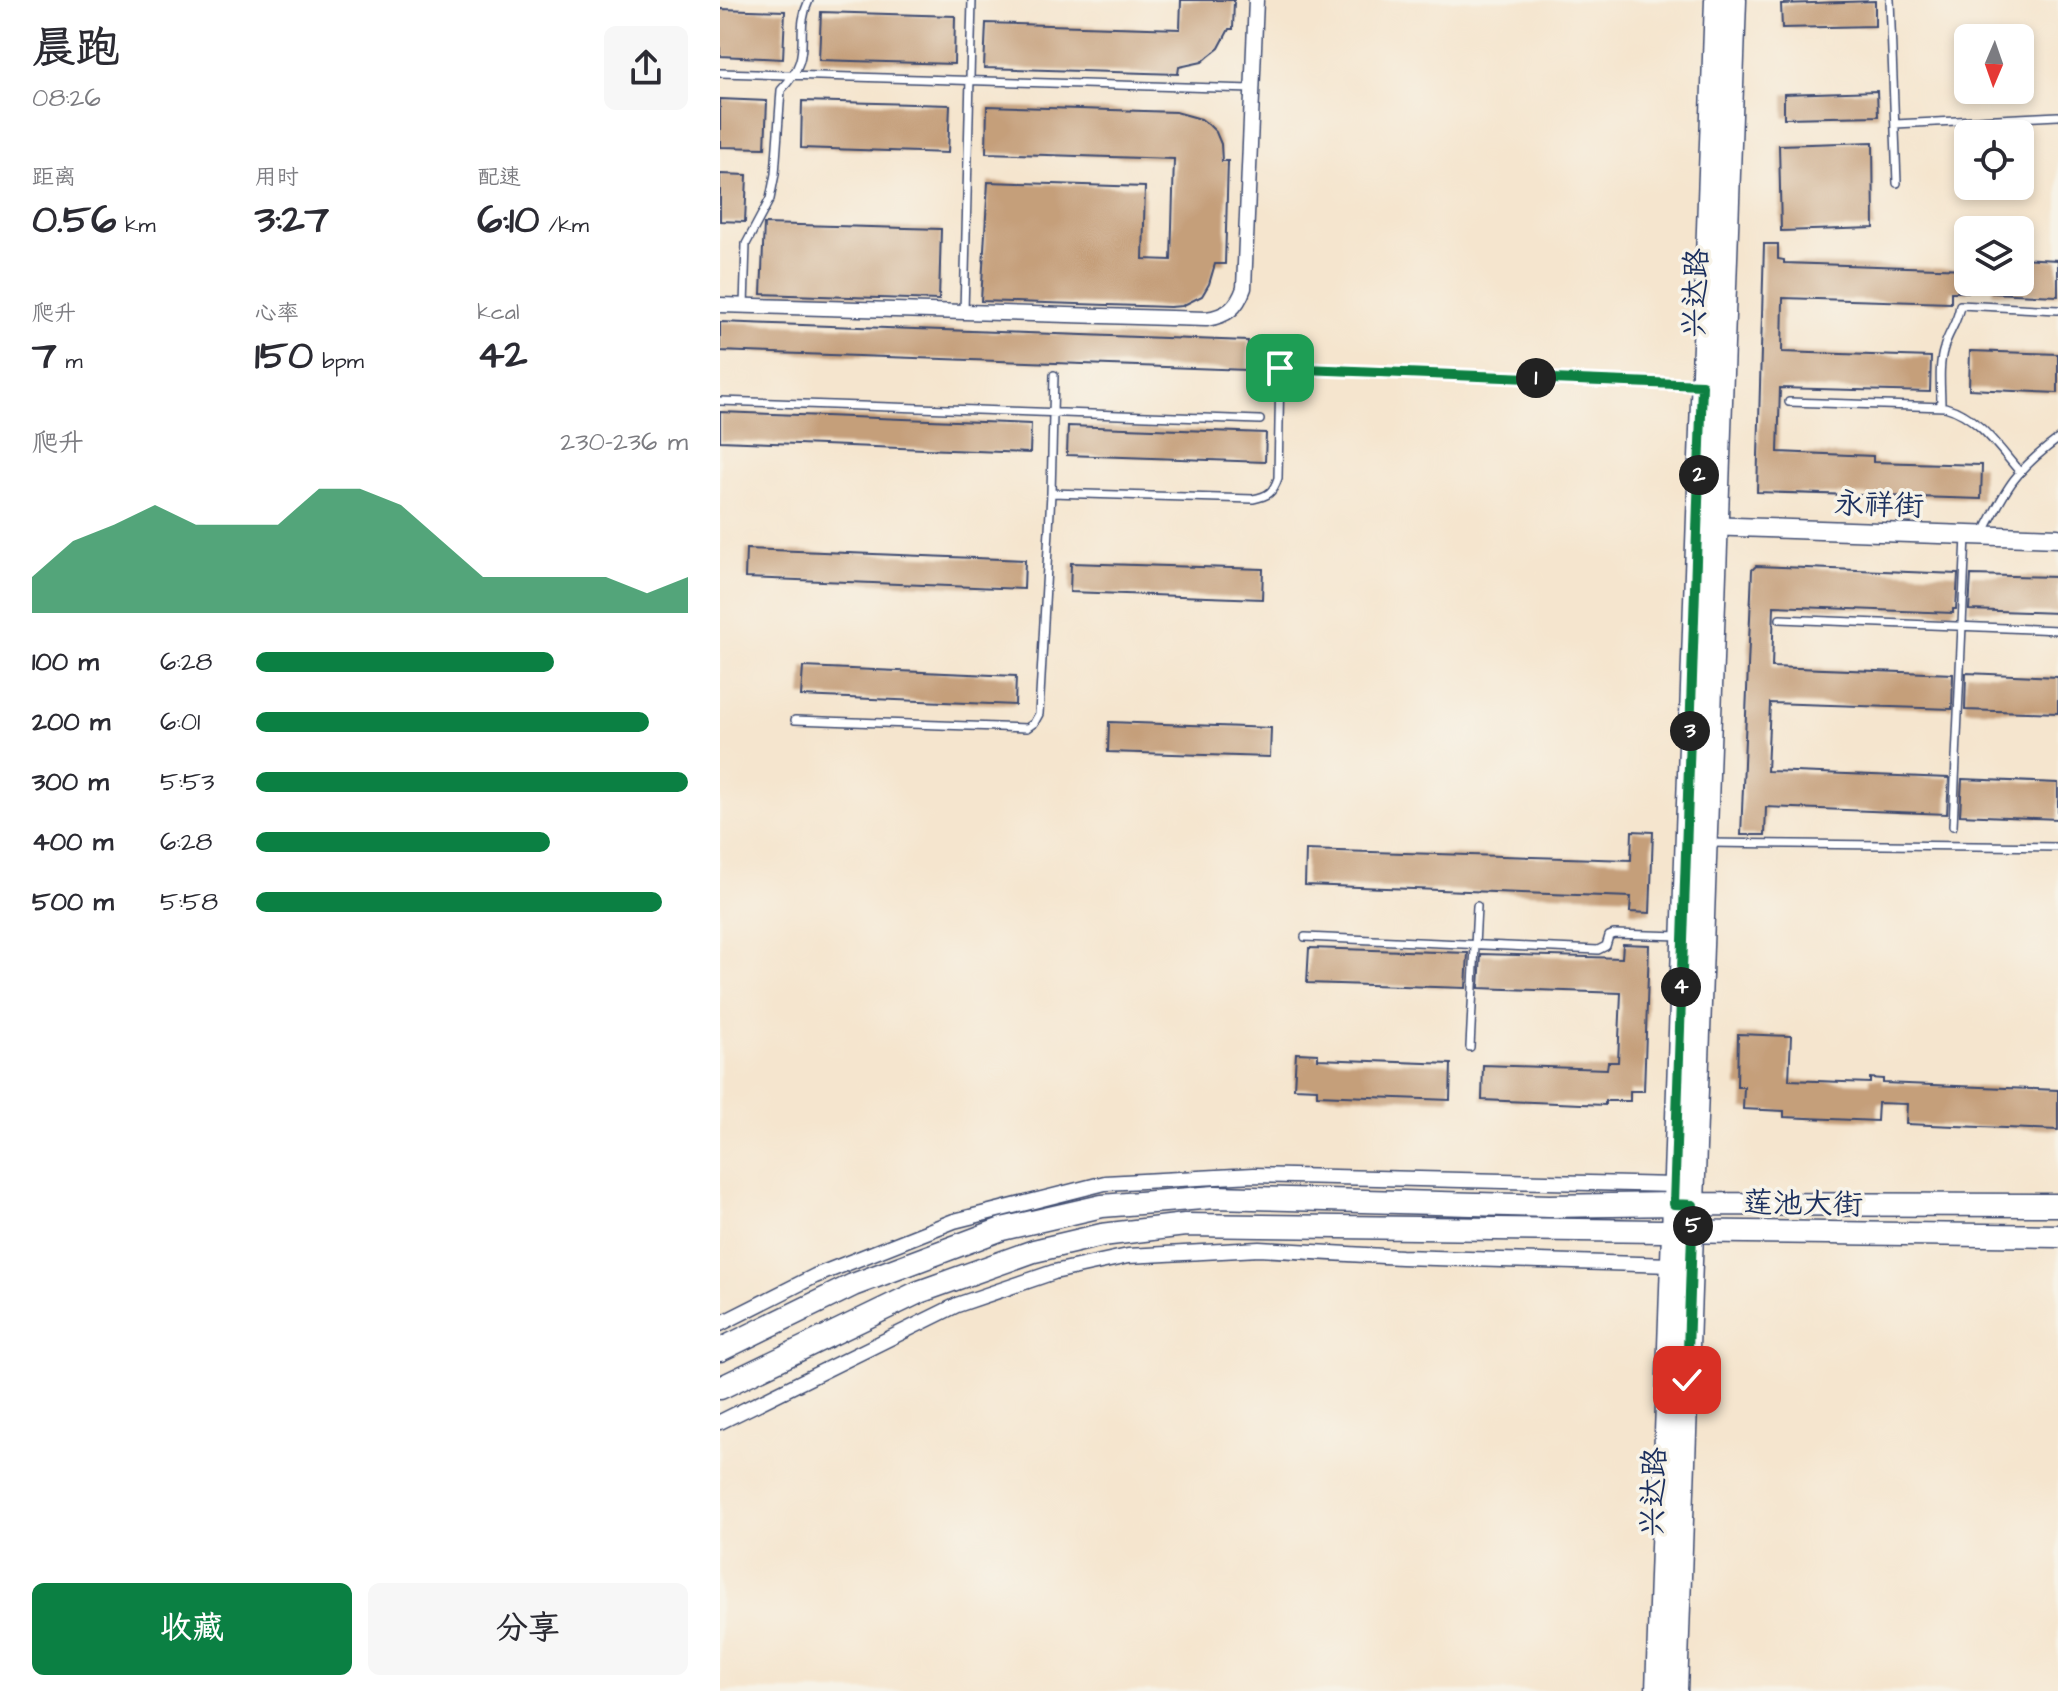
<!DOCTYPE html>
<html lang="zh">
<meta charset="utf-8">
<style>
body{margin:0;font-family:"Architects Daughter","LXGW WenKai TC",sans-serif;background:#f7f7f7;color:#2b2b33;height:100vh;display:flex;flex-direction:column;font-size:30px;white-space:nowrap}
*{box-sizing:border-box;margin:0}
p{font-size:26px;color:#7c7c81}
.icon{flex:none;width:44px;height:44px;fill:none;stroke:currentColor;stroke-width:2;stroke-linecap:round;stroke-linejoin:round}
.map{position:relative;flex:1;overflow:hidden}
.sheet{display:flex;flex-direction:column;background:#fff;width:720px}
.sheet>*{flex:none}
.needle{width:52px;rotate:182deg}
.fabs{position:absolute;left:1234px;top:24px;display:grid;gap:16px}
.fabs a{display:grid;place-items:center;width:80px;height:80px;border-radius:12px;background:#fff;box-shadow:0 4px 12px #0003;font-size:40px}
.pin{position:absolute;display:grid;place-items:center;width:68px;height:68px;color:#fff;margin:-34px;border-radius:16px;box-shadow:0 4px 12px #0006}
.km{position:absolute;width:40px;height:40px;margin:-20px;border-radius:50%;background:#222;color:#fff;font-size:22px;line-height:40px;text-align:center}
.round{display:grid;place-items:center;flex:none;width:84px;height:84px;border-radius:12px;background:#f7f7f7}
.headline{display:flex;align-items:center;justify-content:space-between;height:136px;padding:0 32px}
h1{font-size:44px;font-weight:700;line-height:60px}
.stats{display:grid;grid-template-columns:repeat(3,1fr);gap:12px;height:136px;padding:8px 32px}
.stats div{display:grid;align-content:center}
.stats b{font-size:40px;font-weight:700}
.stats small{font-size:22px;font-weight:400}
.stats p{font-size:22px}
.chart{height:224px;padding:16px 32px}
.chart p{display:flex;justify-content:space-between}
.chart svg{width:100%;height:144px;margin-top:8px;fill:#0b8043;opacity:.7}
.button{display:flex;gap:16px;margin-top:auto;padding:16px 32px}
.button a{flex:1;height:92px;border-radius:12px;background:#0b8043;color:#fff;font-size:32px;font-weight:700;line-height:92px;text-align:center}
.button a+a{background:#f7f7f7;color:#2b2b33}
ul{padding:0 32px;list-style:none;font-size:26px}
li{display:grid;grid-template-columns:128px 96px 1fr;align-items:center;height:60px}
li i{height:20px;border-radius:10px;background:#0b8043}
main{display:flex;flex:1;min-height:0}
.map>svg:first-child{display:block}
</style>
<main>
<section class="sheet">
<div class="headline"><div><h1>晨跑</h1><p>08:26</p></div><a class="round"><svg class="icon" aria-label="share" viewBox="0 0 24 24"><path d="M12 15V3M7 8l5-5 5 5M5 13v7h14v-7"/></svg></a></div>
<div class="stats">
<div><p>距离</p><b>0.56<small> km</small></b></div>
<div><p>用时</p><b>3:27</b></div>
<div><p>配速</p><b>6:10<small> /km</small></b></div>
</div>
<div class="stats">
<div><p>爬升</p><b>7<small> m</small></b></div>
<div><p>心率</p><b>150<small> bpm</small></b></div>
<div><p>kcal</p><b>42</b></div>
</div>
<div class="chart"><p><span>爬升</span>230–236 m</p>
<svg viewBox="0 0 160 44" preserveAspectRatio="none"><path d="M0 44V33L10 22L20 17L30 11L40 17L50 17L60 17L70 6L80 6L90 11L100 22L110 33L120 33L130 33L140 33L150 38L160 33V44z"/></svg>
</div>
<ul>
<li><b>100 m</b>6:28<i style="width:69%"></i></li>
<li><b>200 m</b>6:01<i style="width:91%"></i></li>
<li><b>300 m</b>5:53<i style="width:100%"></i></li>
<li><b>400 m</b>6:28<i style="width:68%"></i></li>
<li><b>500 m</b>5:58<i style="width:94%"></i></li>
</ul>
<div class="button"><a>收藏</a><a>分享</a></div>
</section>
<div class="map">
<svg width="1338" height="1691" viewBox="0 0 1338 1691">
<rect width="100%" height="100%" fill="#f7f3e8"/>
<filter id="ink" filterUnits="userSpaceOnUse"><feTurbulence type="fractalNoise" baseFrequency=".0125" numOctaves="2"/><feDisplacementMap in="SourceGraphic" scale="16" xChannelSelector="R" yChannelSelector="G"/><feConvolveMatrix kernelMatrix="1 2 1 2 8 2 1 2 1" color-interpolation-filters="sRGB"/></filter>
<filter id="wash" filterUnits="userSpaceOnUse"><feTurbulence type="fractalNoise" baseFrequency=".006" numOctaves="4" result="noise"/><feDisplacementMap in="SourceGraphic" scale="32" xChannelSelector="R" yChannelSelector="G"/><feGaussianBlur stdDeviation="1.8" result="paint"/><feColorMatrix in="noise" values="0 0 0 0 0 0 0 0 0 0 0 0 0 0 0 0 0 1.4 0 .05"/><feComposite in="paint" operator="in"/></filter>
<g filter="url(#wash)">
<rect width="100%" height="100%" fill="#f5e5ce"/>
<g id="blocks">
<path fill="#c59f7a" d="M461 0H514L513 29H509L499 48 489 56 482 62 459 67 458 74 264 68 266 23 460 29Z
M1155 1V26L1062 28 1061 4Z
M0 9 65 11 63 59 0 56Z
M101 12 235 16 234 64 99 60Z
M1157 91 1158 116 1064 118V94Z
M0 99 47 101 45 148 0 147Z
M82 101 230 105 228 153 81 148Z
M267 106 456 112 481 119 489 125 496 132 501 144 502 161H508L505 264H495L489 284 482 296 462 306 450 307 261 301 268 182 425 187 423 259 451 260 454 159 266 153Z
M1153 142 1154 228 1061 231 1059 145Z
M0 174 27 175 25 222 0 221Z
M44 224 221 229 219 300 41 294Z
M1044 244H1058V259L1064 260V263L1248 269V292H1231V303L1063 298 1062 352 1211 357 1210 392 1060 388 1058 452 1153 456V462L1262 465 1261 499 1037 492Z
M1300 258 1338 260V296L1272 293V282H1300Z
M0 322 528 341 527 370 0 351Z
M1250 351 1338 354V393L1249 389Z
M0 412 311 424 310 453 0 441Z
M348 426 546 433 545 462 347 455Z
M26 549 305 560 304 589 25 578Z
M351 563 543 569 542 599 350 592Z
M1036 566 1238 574 1236 609H1233V613L1054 606 1052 667 1233 674 1232 709 1050 703 1047 771 1229 778 1227 814 1046 807 1045 835H1021L1032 570Z
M1251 575 1338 577V613L1249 610Z
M83 667 296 676 295 705 81 696Z
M1246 673 1338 677V713L1245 710Z
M389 722 551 728 550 757 388 752Z
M1242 779 1338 783V819L1240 815Z
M912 831 933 832 930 913 910 912 911 897 585 885 586 850 911 860Z
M903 944 929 945 924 1091H910V1101H885V1105L762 1100 763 1065 887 1069 888 1062H898L901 993 759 988 761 954 902 958Z
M589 948 748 953 746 988 587 983Z
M1018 1034 1071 1036 1069 1080 1150 1083V1078L1163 1079V1083L1338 1090V1130L1186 1124 1187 1104 1158 1103 1157 1121 1064 1117V1111L1023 1109 1024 1087H1017Z
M576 1053 598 1054V1059L731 1064 730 1100 597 1095V1089L574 1088Z"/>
</g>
</g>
<g filter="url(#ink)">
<use href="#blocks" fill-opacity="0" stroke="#3c4a6f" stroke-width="2"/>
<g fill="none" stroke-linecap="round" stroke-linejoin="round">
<defs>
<path id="service" d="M1170 0 1177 183
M0 73 532 89
M1175 124 1338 116
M24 306 26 244 50 199 55 174 61 90C97 53 72 36 89 0
M244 312 252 0
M334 375 331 493 533 499C548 496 553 493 558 478L560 368 980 385
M0 401 540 420
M1069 402 1225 407C1258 416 1278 447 1299 471
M1221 407C1221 388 1218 366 1224 348 1228 332 1238 323 1240 305L1338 310
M1264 532C1287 486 1296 470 1338 439
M1060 619 1338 630
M75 720 307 728 314 723 319 714 331 493
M1233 826 1246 536
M988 843 1338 847
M585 937 878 950 886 946 889 936 894 934 961 936
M750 1047 757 906"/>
<path id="minor" d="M0 305 486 319C507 316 517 308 524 288L536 0
M0 1324 95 1276 234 1221 385 1183 534 1175 955 1185
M0 1422 237 1305 334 1272 408 1256 539 1249 681 1257 952 1265"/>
<path id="tertiary" d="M985 526 1338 538"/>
<path id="secondary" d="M0 1350 133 1285 282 1229 382 1206 495 1197 829 1206 954 1204 1338 1205
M0 1388 199 1292 314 1251 382 1235 465 1225 1338 1236
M937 1691 996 0
M956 1691 1015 0"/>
</defs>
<use href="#service" stroke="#3c4a6f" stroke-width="10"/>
<use href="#minor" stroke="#3c4a6f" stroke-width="17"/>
<use href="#tertiary" stroke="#3c4a6f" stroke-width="21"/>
<use href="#secondary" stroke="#3c4a6f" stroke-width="25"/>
<use href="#service" stroke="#fff" stroke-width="7"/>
<use href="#minor" stroke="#fff" stroke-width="14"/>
<use href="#tertiary" stroke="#fff" stroke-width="18"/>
<use href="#secondary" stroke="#fff" stroke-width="22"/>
</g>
</g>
<g fill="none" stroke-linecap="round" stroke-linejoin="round" filter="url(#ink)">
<defs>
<path id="route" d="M560 368 982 385 954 1204 973 1205 967 1380"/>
</defs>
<use href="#route" stroke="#fff" stroke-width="16"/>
<use href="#route" stroke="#0b8043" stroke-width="10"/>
</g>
<g text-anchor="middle" stroke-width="7" stroke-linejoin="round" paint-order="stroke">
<g font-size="30" fill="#1b2f5e" stroke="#f7f3e8">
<text transform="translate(975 293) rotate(-88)" y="10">兴达路</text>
<text transform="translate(1159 504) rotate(2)" y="10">永祥街</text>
<text transform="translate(1083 1203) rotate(1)" y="10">莲池大街</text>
<text transform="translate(933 1492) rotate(-88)" y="10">兴达路</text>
</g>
</g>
</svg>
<div class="fabs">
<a><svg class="needle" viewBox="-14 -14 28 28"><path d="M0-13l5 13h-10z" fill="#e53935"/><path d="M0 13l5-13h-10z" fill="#7c7c81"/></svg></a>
<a><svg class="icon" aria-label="locate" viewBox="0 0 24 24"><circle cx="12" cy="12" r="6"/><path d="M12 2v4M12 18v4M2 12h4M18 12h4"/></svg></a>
<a><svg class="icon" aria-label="layers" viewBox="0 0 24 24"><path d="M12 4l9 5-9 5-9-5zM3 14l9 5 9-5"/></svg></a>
</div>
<div class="pin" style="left:560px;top:368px;background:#1e9e55"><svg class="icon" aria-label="arrive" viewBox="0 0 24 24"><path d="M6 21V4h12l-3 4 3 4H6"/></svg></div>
<div class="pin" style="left:967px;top:1380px;background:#d93025"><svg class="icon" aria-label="check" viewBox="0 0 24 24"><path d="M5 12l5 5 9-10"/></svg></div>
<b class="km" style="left:816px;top:378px">1</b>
<b class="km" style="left:979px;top:475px">2</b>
<b class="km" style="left:970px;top:731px">3</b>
<b class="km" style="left:961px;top:987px">4</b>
<b class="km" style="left:973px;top:1226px">5</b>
</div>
</main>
